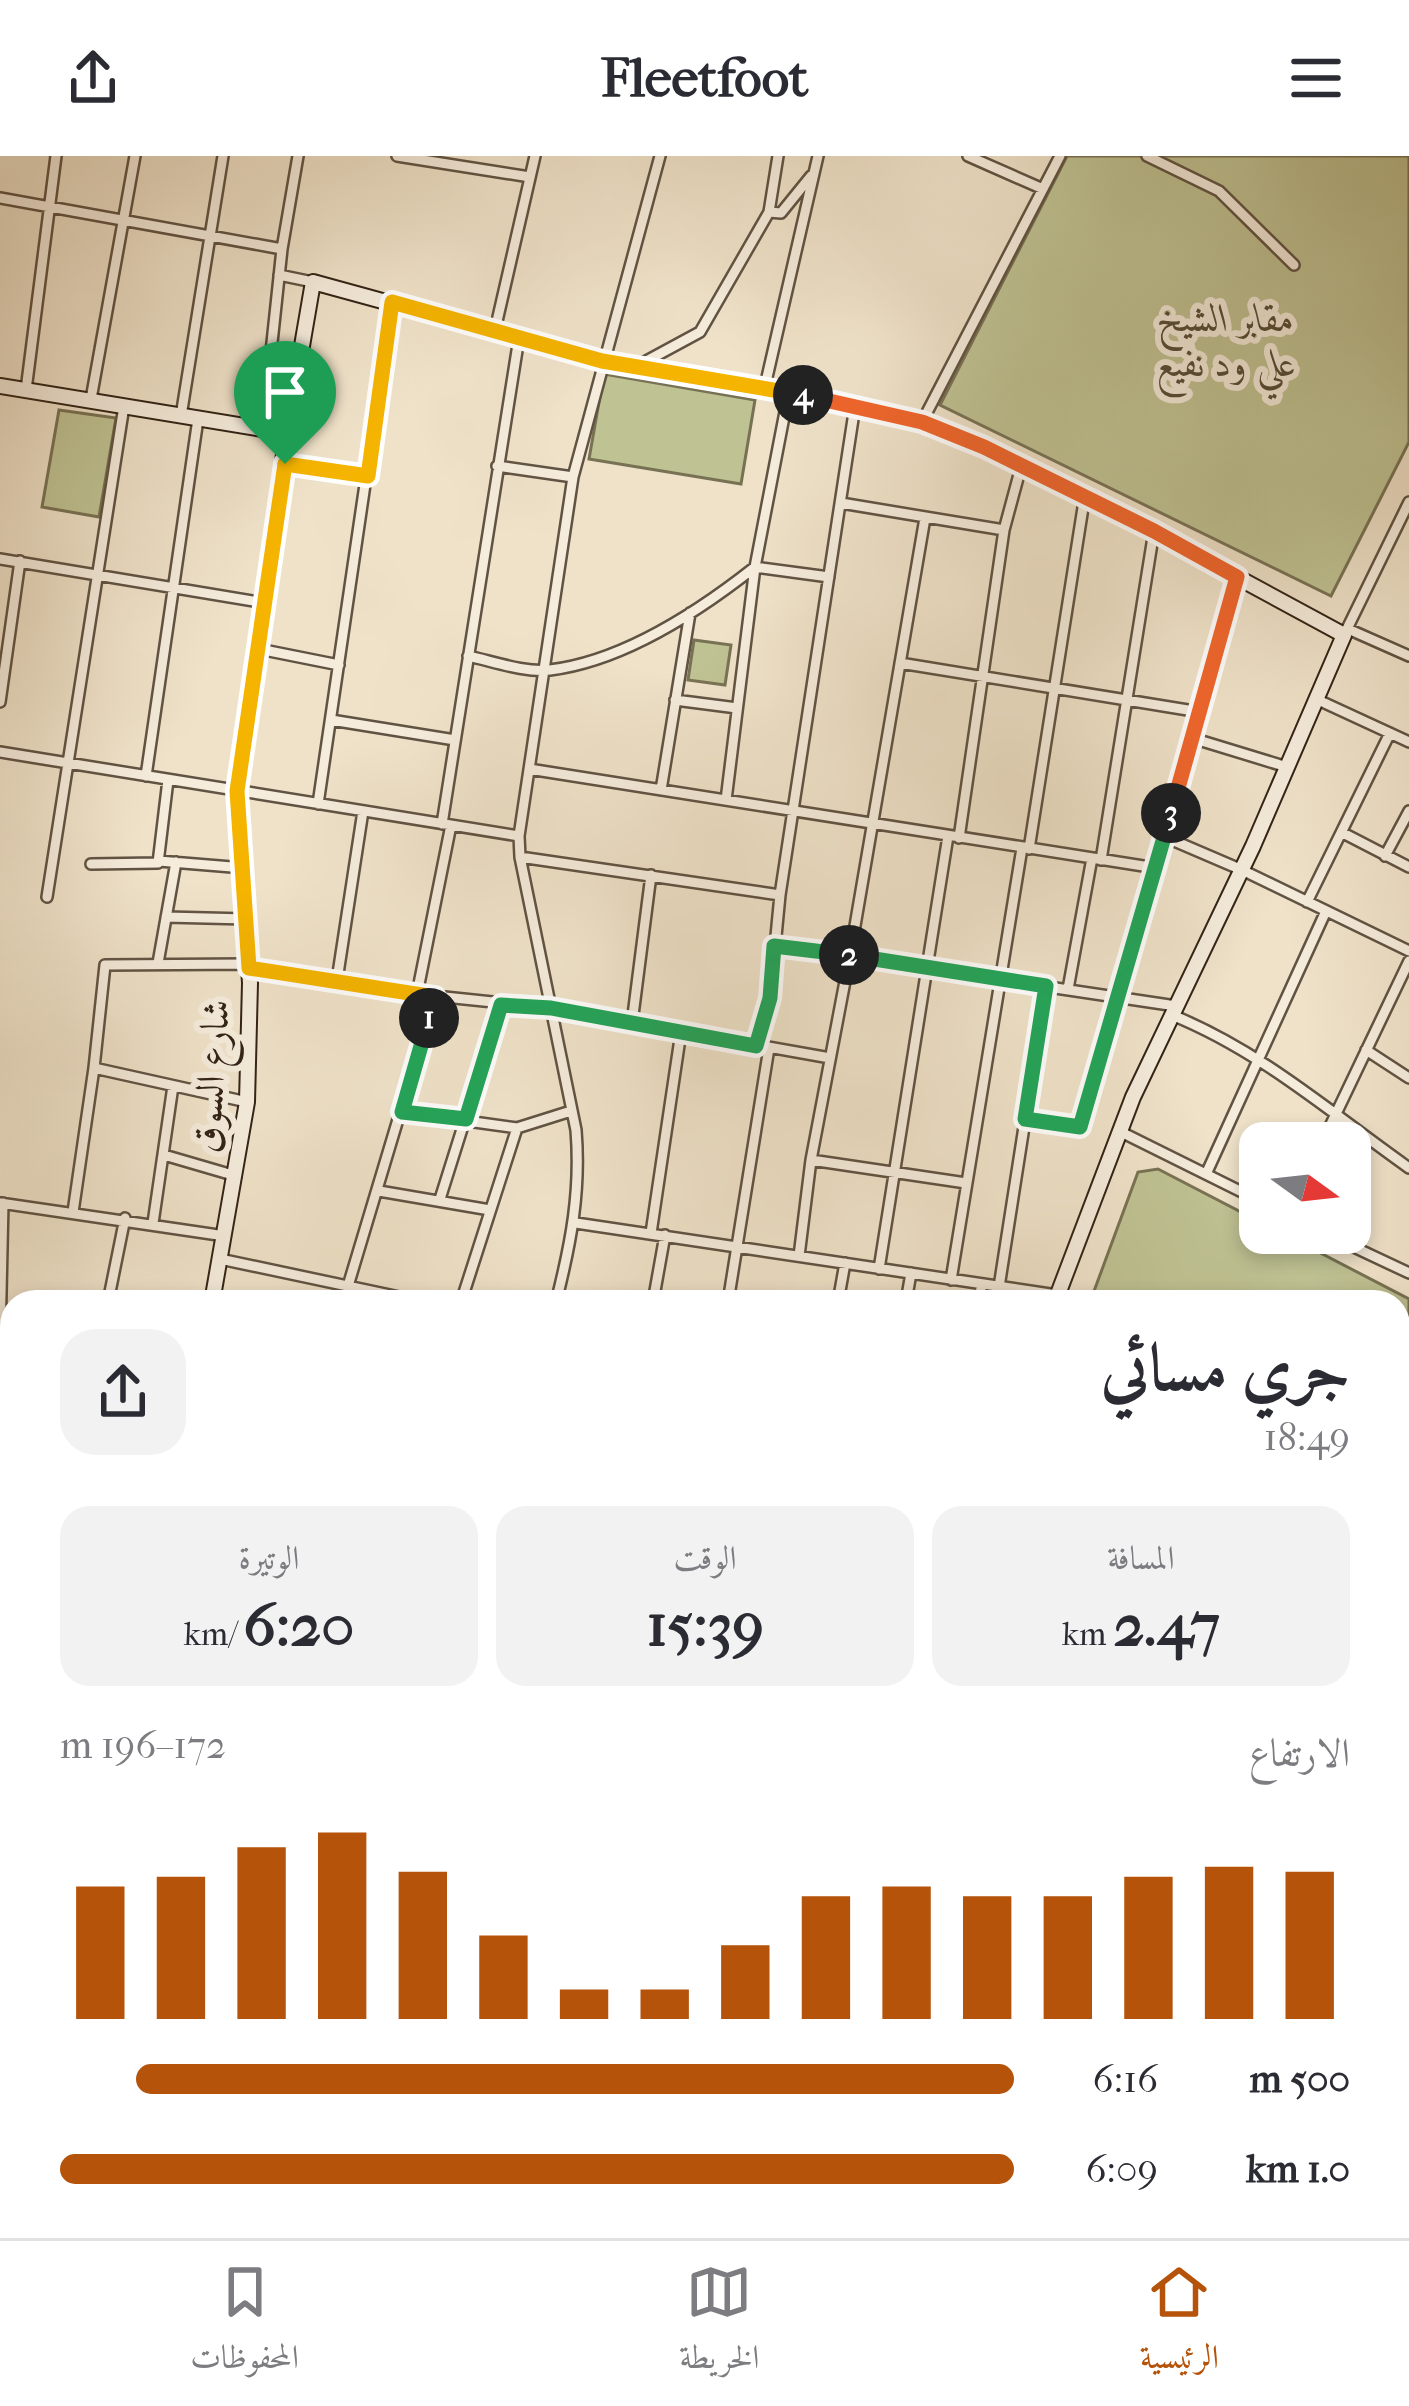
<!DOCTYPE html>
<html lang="ar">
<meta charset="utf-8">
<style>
body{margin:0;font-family:"IM FELL French Canon",Amiri,serif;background:#f2f2f3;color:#2b2b33;direction:rtl;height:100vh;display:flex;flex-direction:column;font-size:45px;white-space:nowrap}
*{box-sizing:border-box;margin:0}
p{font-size:39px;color:#7c7c81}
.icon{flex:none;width:66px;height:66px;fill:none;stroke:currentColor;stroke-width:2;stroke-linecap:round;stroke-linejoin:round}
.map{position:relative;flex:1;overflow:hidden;direction:ltr}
.sheet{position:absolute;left:0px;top:1134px;width:1410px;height:948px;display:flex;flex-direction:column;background:#fff;border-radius:36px 36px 0 0;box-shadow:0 6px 18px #0003;direction:rtl}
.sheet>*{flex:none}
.needle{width:78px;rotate:105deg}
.controls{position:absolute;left:1239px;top:966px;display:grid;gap:24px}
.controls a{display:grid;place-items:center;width:132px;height:132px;border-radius:24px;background:#fff;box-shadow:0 6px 18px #0003;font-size:60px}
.pin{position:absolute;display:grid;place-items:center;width:102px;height:102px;color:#fff;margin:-123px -51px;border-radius:50% 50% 50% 0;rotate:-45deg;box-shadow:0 0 12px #0007}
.pin .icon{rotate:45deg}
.km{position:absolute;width:60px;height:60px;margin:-30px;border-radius:50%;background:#222;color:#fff;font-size:33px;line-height:60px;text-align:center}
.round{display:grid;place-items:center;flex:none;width:126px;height:126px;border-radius:36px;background:#f2f2f3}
.headline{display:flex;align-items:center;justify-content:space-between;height:204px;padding:0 60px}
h1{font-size:66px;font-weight:700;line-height:90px}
.stats{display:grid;grid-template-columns:repeat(3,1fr);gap:18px;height:204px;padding:12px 60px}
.stats div{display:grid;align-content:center;border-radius:30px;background:#f2f2f3;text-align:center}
.stats b{font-size:60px;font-weight:700}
.stats small{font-size:33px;font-weight:400}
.stats p{font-size:33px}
.chart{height:336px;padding:24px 60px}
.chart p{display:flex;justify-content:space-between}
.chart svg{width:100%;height:216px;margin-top:12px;stroke:#b45309;stroke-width:6}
ul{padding:0 60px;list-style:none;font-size:39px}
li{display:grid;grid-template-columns:192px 144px 1fr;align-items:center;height:90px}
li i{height:30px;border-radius:15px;background:#b45309}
header{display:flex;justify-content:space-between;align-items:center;height:156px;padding:0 60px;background:#fff;font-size:54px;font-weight:700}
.tabs{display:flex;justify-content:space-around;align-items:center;height:168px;border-top:3px solid #e1e1e2;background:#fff;font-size:33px;color:#7c7c81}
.tabs a{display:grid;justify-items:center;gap:6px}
.tabs .on{color:#b45309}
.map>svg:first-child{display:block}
</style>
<header><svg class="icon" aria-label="menu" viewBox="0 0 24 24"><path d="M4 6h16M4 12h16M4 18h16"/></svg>Fleetfoot<svg class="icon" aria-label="share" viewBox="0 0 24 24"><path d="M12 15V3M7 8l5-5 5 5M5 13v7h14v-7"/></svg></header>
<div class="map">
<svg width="1409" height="2082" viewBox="0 0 1409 2082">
<rect width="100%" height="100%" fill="#efe2c9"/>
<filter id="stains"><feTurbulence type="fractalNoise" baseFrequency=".00167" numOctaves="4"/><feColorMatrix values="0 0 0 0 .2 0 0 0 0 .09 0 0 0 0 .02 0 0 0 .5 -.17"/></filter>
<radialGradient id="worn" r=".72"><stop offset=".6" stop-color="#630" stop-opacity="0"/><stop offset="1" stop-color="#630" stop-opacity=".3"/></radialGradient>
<path fill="#bfc293" stroke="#787254" stroke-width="3" d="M1067 0H1409V286L1331 440 940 249Z
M604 218 755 244 741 328 589 303Z
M59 254 116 262 99 361 42 351Z
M694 484 731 489 725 529 688 524Z
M1158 1013 1260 1066V1077H1282L1409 1143V1410L1398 1407V1146H1090L1138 1016Z"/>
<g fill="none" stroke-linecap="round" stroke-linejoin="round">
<defs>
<path id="street" d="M397 0 530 21
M968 0 1043 33
M1147 0 1219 35 1294 109
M0 42 282 93
M769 56 781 57 811 20
M279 119 313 126
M495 174 535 0
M639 209 700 176 769 56 778 0
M765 230 818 0
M26 234 56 0
M91 243 135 0
M181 260 223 0
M922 266 1060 0
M263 271 282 93 298 0
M285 308 368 320
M497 310 573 321
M841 347 1004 374
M0 403 265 447
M1348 473 1409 500
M1344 479 1409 346
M259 493 339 509
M468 500C492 505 525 517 550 514 624 505 698 456 755 411L829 421
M900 507 1200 556
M1316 543 1409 586
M675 544 737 552
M0 546 20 405
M331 564 455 584
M1192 582 1287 611
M0 596 519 680
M529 613 1156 712
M146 620 198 263
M661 634 690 457
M726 644 755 411 789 235
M318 648 392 145
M442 668 519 182
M1343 677 1409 711
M1165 681 1242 714 1409 795
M959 682 1004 374 1021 311
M1029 693 1085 339
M1385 700 1409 655
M520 701 780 739
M1101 704 1154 375
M159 705 244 712
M91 708 158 707 168 624
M47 741 124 250
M1307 746 1390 577
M166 761 247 763
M774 790 1176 850
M158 807 176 706
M249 812 435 840 551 852 830 902
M337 824 363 655
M1068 833 1092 702
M417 838 451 669
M1172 859C1261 895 1331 957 1409 1012
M632 867 651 719
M756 890 770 842 780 739 855 250
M1366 894 1409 922
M94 912 105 809 248 808
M402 956 517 972 571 955
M1025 963 1080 971 1120 841 1237 421
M1119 975 1260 1045
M1322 987 1409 805
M164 999 236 1020
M811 1004 966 1027
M1207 1016 1326 755
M379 1035 490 1054
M440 1043 501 849
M0 1047 225 1080
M73 1056 94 912 247 946
M153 1067 173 930
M576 1067 1057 1139
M651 1077 681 876
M1324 1077 1409 1117
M799 1100 811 1004 850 799 925 362
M220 1103 423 1146
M879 1113 948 680
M951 1124 1022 692
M348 1130 435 840
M999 1131 1046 830
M108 1146 125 1062
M461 1146 517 972
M556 1146C571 1087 581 1035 576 974L520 701 519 680 573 321 660 0
M653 1146 665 1079
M728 1146 769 892
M838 1146 845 1107
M906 1146 911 1117
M978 1146 982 1128
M0 1182 3 1047
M0 1288 12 1291
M1398 1416 1409 1419
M0 1439 12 1441
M1398 1524 1409 1483
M0 1584 12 1590
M0 1654 12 1657
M1398 1661 1409 1664
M1398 1691 1409 1704
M1398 1728 1409 1705
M0 1761 12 1704
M1398 1774 1409 1777
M1398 1865 1409 1867
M0 1888 12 1890
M1398 1938 1409 1940
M0 1945 12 1947
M1409 1988 1403 2018 1409 2020
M644 2070 701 2082
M259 2082 261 2070
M413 2082 415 2070
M482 2082 484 2070
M556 2082 558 2070
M634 2082 636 2070
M710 2082 712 2070
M779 2082 781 2070
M858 2082 860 2070
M927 2082 930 2070
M1000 2082 1002 2070
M1391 2082 1409 2053"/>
<path id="secondary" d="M0 230 287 277
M212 1146 247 946 250 827 237 635 287 277 313 126 601 205 765 230 922 266 1085 339 1344 479 1253 690 1133 941 1055 1146
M1250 2070 1266 2082
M1089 2082 1092 2070"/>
<path id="primary" d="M0 2061 12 2064
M47 2070 116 2082"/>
</defs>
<use href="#street" stroke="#615343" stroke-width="14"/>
<use href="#secondary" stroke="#322316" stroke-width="18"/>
<use href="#primary" stroke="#322316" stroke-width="20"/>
<use href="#street" stroke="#f5ecdc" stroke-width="9"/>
<use href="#secondary" stroke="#f5ecdc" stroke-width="14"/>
<use href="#primary" stroke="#e8c184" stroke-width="15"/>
</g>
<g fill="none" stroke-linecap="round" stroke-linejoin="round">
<defs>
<path id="split-1" d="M285 308 237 635 249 812 435 841 429 862"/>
<path id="split-2" d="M429 862 402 956 466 963 501 849 551 852 756 890 770 842 774 790 849 799"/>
<path id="split-3" d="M849 799 1046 830 1025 963 1080 971 1171 657"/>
<path id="split-4" d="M803 239 922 266 984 291 1154 375 1237 421 1171 657"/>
<path id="split-5" d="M285 308 368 320 392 146 602 205 803 239"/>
</defs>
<use href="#split-1" stroke="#fff" stroke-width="24"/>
<use href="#split-2" stroke="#fff" stroke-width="24"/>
<use href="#split-3" stroke="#fff" stroke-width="24"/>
<use href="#split-4" stroke="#fff" stroke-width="24"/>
<use href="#split-5" stroke="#fff" stroke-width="24"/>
<use href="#split-1" stroke="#f5b400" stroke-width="15"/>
<use href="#split-2" stroke="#22a559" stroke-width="15"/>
<use href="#split-3" stroke="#22a559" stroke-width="15"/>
<use href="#split-4" stroke="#f0652b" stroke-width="15"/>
<use href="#split-5" stroke="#f5b400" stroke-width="15"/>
</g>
<g text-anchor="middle" stroke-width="12" stroke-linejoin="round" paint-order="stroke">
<g font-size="39" font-style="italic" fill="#554b35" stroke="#f5ecdc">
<text x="1226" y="175">مقابر الشيخ<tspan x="1226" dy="45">علي ود نفيع</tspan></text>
</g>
<g font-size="39" fill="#322316" stroke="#f5ecdc">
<text transform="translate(210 920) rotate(-86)" y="14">شارع السوق</text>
</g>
</g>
<rect width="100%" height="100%" filter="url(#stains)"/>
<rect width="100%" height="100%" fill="url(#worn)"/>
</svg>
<div class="controls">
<a><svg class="needle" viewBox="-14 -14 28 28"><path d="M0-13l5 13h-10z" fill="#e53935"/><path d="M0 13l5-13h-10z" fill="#7c7c81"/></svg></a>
</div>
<div class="pin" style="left:285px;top:308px;background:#1e9e55"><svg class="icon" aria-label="arrive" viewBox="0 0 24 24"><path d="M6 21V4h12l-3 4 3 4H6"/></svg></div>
<b class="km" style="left:429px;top:862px">1</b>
<b class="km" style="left:849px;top:799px">2</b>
<b class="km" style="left:1171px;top:657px">3</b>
<b class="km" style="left:803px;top:239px">4</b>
<section class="sheet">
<div class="headline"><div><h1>جري مسائي</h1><p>18:49</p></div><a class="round"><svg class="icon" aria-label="share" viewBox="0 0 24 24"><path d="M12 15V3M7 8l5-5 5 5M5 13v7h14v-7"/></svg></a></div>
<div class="stats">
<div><p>المسافة</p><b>2.47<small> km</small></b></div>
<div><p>الوقت</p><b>15:39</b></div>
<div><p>الوتيرة</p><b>6:20<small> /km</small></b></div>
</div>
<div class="chart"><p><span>الارتفاع</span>172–196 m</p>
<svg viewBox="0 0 160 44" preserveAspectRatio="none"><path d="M5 44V17M15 44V15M25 44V9M35 44V6M45 44V14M55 44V27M65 44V38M75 44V38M85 44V29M95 44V19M105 44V17M115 44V19M125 44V19M135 44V15M145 44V13M155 44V14"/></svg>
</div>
<ul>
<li><b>500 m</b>6:16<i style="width:92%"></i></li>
<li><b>1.0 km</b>6:09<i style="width:100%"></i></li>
</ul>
</section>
</div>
<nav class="tabs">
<a class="on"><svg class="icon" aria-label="home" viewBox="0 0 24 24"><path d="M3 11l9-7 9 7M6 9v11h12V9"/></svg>الرئيسية</a>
<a><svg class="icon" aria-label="map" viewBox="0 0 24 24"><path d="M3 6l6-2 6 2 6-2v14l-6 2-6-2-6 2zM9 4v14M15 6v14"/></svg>الخريطة</a>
<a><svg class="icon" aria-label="saved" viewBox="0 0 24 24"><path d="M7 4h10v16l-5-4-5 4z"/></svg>المحفوظات</a>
</nav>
